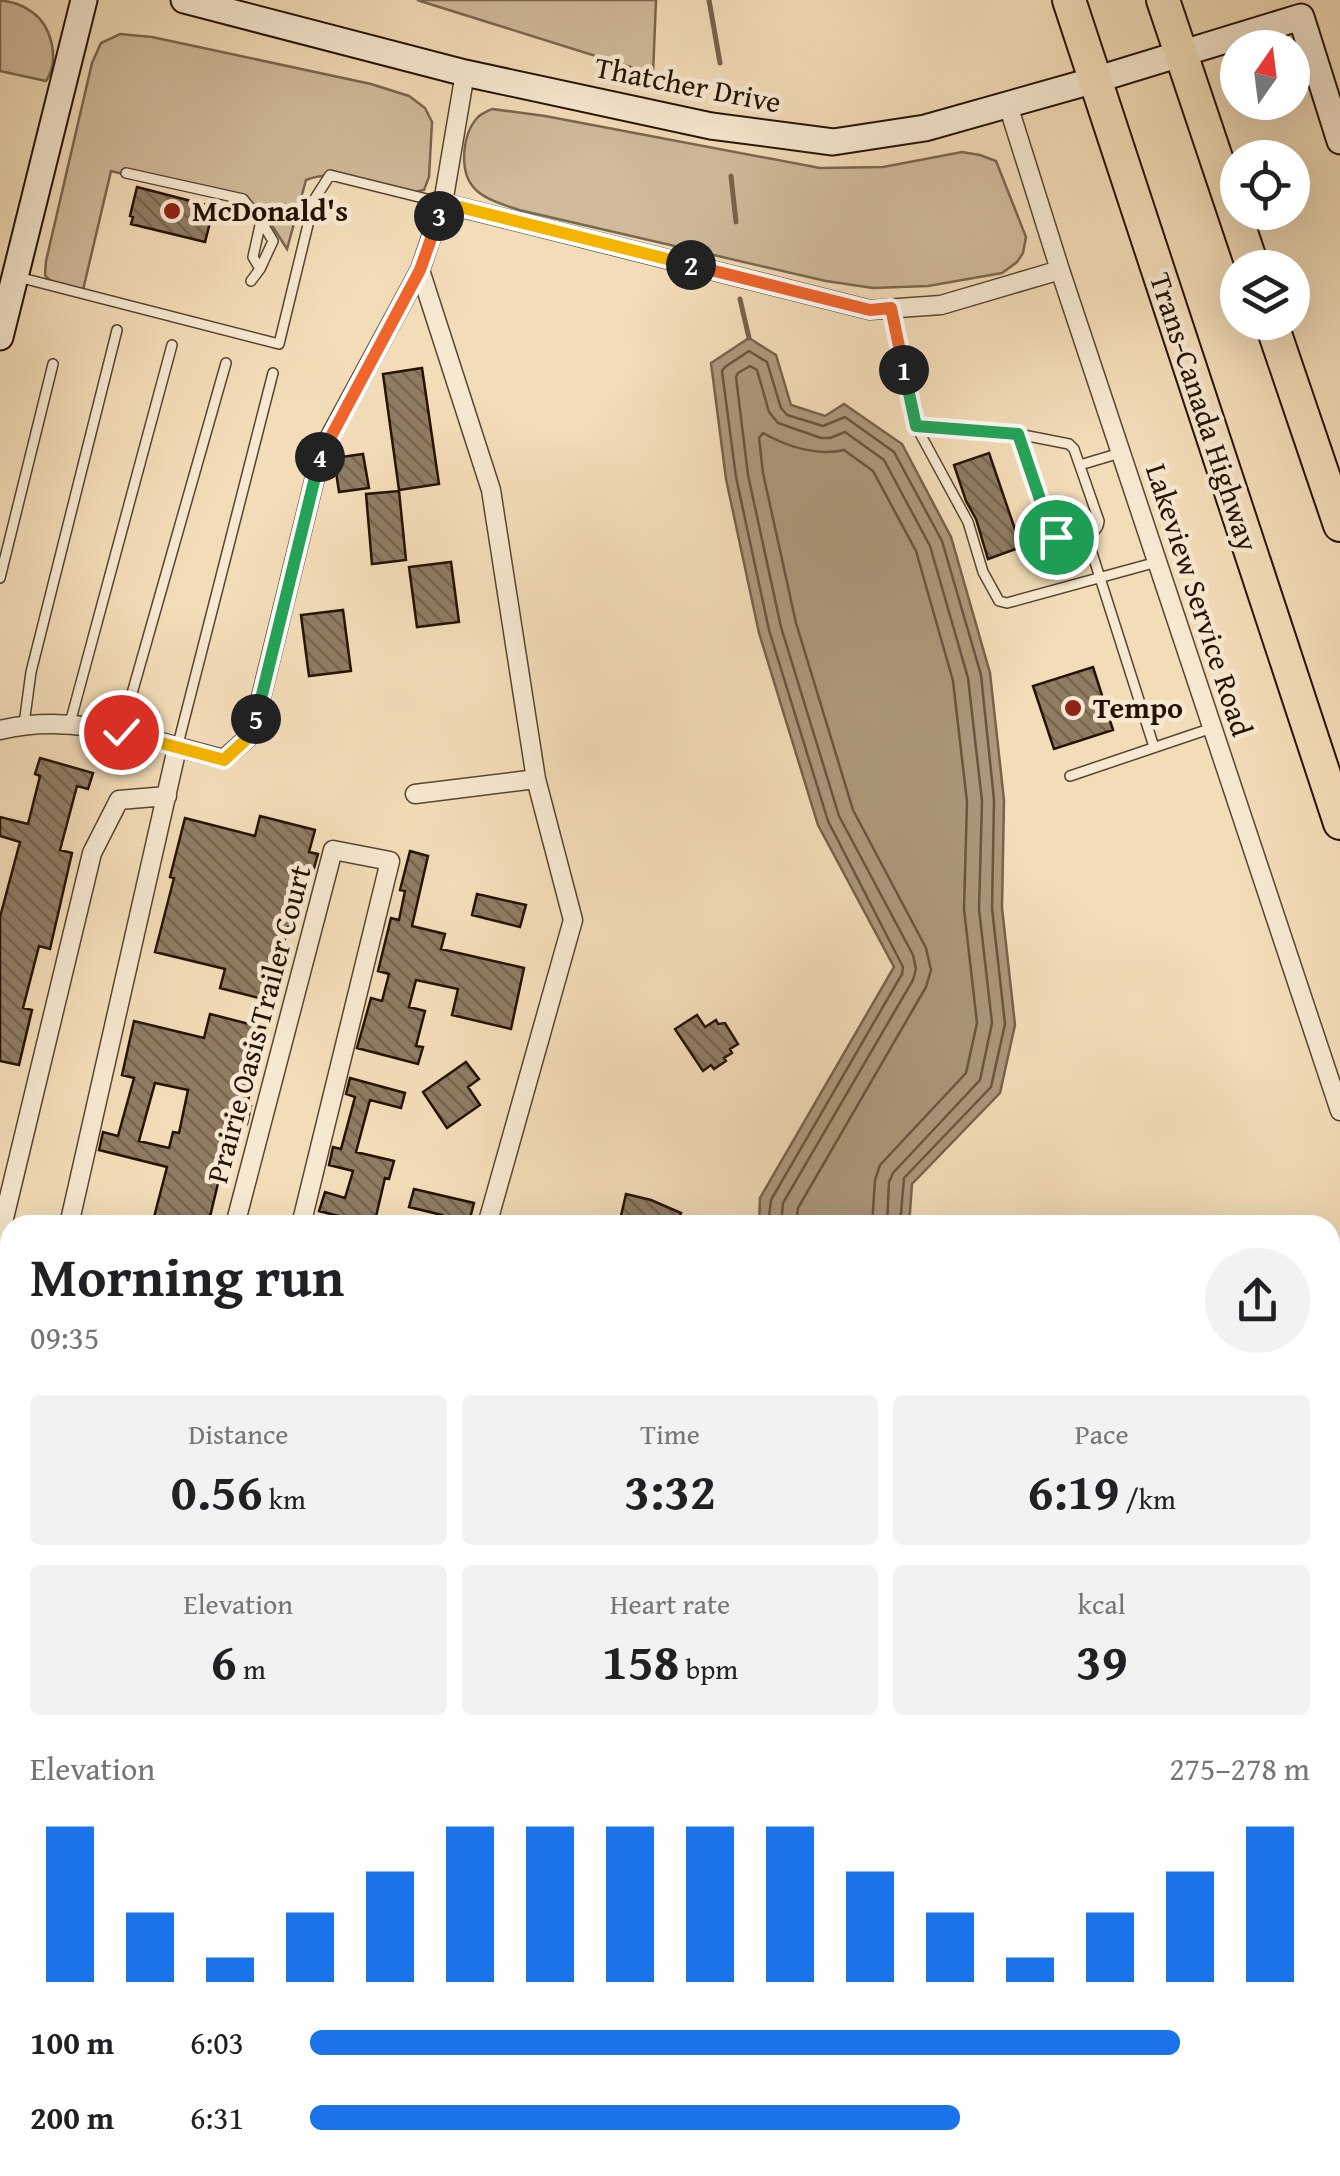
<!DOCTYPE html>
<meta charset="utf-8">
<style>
body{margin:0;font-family:"Gentium Book Plus",serif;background:#f2f2f2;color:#202124;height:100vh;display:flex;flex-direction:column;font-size:38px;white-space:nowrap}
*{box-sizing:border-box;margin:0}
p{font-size:32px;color:#757577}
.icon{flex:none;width:55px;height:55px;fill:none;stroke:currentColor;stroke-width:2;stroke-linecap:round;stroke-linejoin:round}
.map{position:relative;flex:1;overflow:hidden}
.sheet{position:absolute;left:0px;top:1215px;width:1340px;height:962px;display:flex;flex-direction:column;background:#fff;border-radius:30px 30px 0 0;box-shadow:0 10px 40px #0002}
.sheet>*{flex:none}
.needle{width:65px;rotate:14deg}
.fabs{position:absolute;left:1220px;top:30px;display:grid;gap:20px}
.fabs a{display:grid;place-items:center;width:90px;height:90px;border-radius:50%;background:#fff;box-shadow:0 10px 40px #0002;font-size:50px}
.pin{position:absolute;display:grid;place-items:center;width:85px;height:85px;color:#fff;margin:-42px;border:5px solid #fff;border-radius:50%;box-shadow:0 2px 10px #0007}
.km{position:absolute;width:50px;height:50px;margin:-25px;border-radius:50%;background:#222;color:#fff;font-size:28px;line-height:50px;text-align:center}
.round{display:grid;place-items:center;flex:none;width:105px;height:105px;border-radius:52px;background:#f2f2f2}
.overview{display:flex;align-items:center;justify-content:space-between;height:170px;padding:0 30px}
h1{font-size:55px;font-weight:800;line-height:75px}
.stats{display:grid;grid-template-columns:repeat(3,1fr);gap:15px;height:170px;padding:10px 30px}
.stats div{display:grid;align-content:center;border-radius:10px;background:#f2f2f2;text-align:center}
.stats b{font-size:50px;font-weight:800}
.stats small{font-size:28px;font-weight:400}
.stats p{font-size:28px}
.chart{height:280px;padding:20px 30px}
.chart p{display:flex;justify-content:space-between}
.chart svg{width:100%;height:180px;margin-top:10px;stroke:#1a73e8;stroke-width:6}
ul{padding:0 30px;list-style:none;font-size:32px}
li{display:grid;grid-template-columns:160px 120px 1fr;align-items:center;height:75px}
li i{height:25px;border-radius:12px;background:#1a73e8}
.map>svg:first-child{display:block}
</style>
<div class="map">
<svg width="1340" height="2176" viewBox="0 0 1340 2176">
<defs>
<pattern id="building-back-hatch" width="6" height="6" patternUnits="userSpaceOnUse" patternTransform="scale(2.5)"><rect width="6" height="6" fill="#907c63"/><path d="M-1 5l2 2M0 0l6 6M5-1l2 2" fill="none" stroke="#756450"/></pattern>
</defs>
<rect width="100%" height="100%" fill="#f3ddb8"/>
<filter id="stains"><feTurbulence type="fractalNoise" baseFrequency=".002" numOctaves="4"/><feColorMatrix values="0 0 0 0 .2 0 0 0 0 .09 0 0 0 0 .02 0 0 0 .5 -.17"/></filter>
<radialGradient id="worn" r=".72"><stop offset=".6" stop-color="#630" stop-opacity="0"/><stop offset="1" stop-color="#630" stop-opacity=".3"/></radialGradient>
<path fill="#d0ba9a" stroke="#7a6650" stroke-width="2.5" d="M0 0C11 2 22 4 32 12 52 26 60 60 46 81L0 71Z
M417 0H656L653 74Z
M120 34 152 37 371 84 409 96 425 108 432 122 429 177 424 190 413 192C379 184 339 167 306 180L287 249 271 224 243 204 111 171 83 290C70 287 53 287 45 275L46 261 92 63 101 43Z
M492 109 545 116 820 168 883 167 962 152 980 155 996 161 1026 237 1023 253 1017 262 1002 273 928 286 873 288 826 281 519 210C505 205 488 201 476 190 458 173 462 134 478 117 481 114 488 111 492 109Z"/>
<path fill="#ad987b" stroke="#77624c" stroke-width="2.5" d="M749 338 776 355 791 405 825 416 844 404 902 444 951 537 990 673 1004 800 1002 908 1015 1025 1000 1093 912 1184 909 1225H759L760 1198 894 967 818 825 759 633 726 479 711 363Z
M939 2168H1065L1057 2176H935Z"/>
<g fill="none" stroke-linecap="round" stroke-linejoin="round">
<path stroke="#695540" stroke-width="2.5" d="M768 1225 771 1200 902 974 903 967 828 821 769 630 736 477 722 371 725 367 749 351 767 362 781 408 787 415 823 426 845 417 894 452 942 541 981 675 994 800 992 908 1005 1024 991 1087 904 1178 900 1225
M781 1225 783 1203 913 980 916 969 913 955 839 816 781 627 748 475 736 377 738 373 750 366 757 370 769 412 778 423 821 438H830L845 432 884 460 930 546 968 678 982 801 979 909 992 1023 980 1080 893 1173 889 1182 887 1225
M796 1225 798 1208 926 987 931 970 926 948 853 810 796 623 763 473 759 438 763 433C788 447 816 456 844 450L873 471 916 551 953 681 967 802 964 909 977 1023 966 1073 880 1165 875 1180 872 1225"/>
<path stroke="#77624c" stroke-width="5" d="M709 0 720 63
M731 176 736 222
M740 299 749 338
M1330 1763 1340 1764"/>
</g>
<path fill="url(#building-back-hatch)" stroke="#251206" stroke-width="2.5" fill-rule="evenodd" d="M137 187 214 207 205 242 131 224 133 217 130 216Z
M422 368 439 484 399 490 383 374Z
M989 453 1021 547 988 559 976 519 966 501 954 465Z
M363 454 369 488 339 492 334 458Z
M399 491 406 560 372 564 366 494Z
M451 562 459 622 417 627 409 567Z
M343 610 351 671 309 676 301 615Z
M1093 667 1113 730 1054 749 1033 686Z
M40 758 93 773 88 789 77 786 60 850 72 853 50 949 39 946 23 1008 32 1010 19 1065 0 1061V917L20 842 0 836V817L28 824 40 776 35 774Z
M260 816 315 830 309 852 318 854 314 868 309 867 303 888 300 887 290 927H288L273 986 278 988 274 1002 220 988 225 969 155 952 174 878 170 877 185 818 255 836Z
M410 851 428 856 412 926 445 934 441 949 524 968 511 1029 452 1015 458 989 416 980 409 1007 425 1011 416 1046 423 1047 418 1064 357 1048 371 998 382 1001 389 974 378 971 391 918 399 920 405 891 400 890Z
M477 894 526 905 520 927 472 915Z
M210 1014 265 1028 247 1105 251 1106 247 1124 233 1121 208 1225H152L167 1167 99 1150 103 1132 118 1136 134 1078 122 1075 134 1021 204 1038ZM155 1083 188 1090 179 1133 173 1132 169 1148 139 1141Z
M697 1015 705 1027 716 1020 718 1024 725 1023 738 1044 730 1049 732 1053 724 1058 726 1061 714 1069 711 1065 703 1071 675 1029Z
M466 1062 479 1079 468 1087 480 1105 447 1128 423 1092Z
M350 1078 405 1093 401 1108 370 1100 356 1152 394 1161 389 1179 385 1178 374 1225 319 1211 325 1192 345 1198 353 1171 329 1165 333 1147 341 1149 355 1097 346 1094Z
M414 1189 474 1203 469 1222 465 1221 463 1225H440L442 1215 409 1207Z
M626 1194 651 1200 681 1213 676 1225H641L620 1220Z"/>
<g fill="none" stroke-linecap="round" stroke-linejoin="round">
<defs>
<path id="lane" d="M126 173 243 199 261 221 273 241 260 269 251 281
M260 269 253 257 261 221
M18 277 279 344 314 200 330 175 443 203
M891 308 916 426 968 522 983 572 999 601 1007 603 1157 562
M916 426 1018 434
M1080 465 1120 453
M1086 534C1094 532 1098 530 1099 521L1074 449 1069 444 1018 434 1051 532 1062 539 1086 534 1154 747
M0 578 53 364
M70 723 172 345
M24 724 31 672 117 330
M121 732 226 363
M177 748 273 373
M1070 776 1212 728"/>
<path id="street" d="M1008 105 1060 270 1340 1111
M443 203 870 310 941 305 1060 270
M420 270 491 490 536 779 573 920 487 1225
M0 730C77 711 149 741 224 759L252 734 321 453 420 270 443 203 465 73
M415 794 536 779
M69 1225 177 748
M235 1225 333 850 390 861 301 1225
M0 1235 92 853 119 800 167 796
M0 1273 10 1277
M0 1491 10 1454
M0 2136 10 2140
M87 2168 110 2176
M458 2168 490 2176
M129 2176 132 2168
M706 2176 709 2168"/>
<path id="secondary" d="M184 0 465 73 711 126 833 142 925 128 1095 80 1301 17 1340 141
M0 337 84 0"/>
<path id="highway" d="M1069 0 1340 823
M1163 0 1253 268
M1271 322 1340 525"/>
</defs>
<use href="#lane" stroke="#584532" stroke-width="12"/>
<use href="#street" stroke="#584532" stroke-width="21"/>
<use href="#secondary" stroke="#251206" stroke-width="29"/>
<use href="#highway" stroke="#251206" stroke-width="36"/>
<use href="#lane" stroke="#f7e9d1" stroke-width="9"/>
<use href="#street" stroke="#f7e9d1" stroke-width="18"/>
<use href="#secondary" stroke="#f7e9d1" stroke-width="25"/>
<use href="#highway" stroke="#f3ddb8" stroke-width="32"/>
</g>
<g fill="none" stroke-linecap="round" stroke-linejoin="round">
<defs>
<path id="split-1" d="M904 370 916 426 1018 434 1051 532 1056 537"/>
<path id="split-2" d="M691 265 870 310 891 308 904 370"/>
<path id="split-3" d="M439 216 444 203 691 265"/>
<path id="split-4" d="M320 457 420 270 439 216"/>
<path id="split-5" d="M256 719 320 457"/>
<path id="split-6" d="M121 732 224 760 252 734 256 719"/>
</defs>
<use href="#split-1" stroke="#fff" stroke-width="20"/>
<use href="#split-2" stroke="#fff" stroke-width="20"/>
<use href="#split-3" stroke="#fff" stroke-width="20"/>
<use href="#split-4" stroke="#fff" stroke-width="20"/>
<use href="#split-5" stroke="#fff" stroke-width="20"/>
<use href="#split-6" stroke="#fff" stroke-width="20"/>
<use href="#split-1" stroke="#22a559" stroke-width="12"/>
<use href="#split-2" stroke="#f0652b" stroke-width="12"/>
<use href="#split-3" stroke="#f5b400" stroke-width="12"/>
<use href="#split-4" stroke="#f0652b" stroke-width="12"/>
<use href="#split-5" stroke="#22a559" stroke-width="12"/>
<use href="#split-6" stroke="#f5b400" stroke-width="12"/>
</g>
<g fill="#8f2418" stroke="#f7e9d1" stroke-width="4">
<circle cx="172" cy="211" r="10"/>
<circle cx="1073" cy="708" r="10"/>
</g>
<g text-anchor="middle" stroke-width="9" stroke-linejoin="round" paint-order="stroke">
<g font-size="30" fill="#251206" stroke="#f7e9d1">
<text transform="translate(688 85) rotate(11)" y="10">Thatcher Drive</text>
<text transform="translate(1204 412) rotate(72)" y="10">Trans-Canada Highway</text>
<text transform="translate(1199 600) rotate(72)" y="10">Lakeview Service Road</text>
<text transform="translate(259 1024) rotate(-75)" y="10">Prairie Oasis Trailer Court</text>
</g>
<g font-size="30" font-weight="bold" fill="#251206" stroke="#f7e9d1" text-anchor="start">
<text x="192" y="221">McDonald's</text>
<text x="1093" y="718">Tempo</text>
</g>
</g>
<rect width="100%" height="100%" filter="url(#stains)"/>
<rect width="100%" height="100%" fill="url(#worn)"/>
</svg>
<div class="fabs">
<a><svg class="needle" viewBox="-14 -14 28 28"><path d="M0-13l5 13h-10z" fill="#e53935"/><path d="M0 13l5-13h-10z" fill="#757577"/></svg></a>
<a><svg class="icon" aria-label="locate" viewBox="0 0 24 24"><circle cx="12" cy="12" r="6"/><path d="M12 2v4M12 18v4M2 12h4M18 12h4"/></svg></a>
<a><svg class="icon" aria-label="layers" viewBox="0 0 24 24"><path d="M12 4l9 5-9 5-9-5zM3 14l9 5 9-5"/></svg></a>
</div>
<div class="pin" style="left:1056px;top:537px;background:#1e9e55"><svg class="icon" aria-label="arrive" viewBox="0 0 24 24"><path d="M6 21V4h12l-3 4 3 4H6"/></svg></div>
<div class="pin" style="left:121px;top:732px;background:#d93025"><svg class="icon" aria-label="check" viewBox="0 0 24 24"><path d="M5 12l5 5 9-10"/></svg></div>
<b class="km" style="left:904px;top:370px">1</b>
<b class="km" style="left:691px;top:265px">2</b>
<b class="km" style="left:439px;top:216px">3</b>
<b class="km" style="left:320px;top:457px">4</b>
<b class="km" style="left:256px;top:719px">5</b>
<section class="sheet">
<div class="overview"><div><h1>Morning run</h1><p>09:35</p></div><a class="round"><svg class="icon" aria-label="share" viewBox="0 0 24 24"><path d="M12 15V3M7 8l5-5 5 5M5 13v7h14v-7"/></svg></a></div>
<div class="stats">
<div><p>Distance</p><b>0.56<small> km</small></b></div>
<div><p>Time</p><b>3:32</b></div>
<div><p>Pace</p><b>6:19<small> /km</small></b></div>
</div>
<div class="stats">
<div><p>Elevation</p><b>6<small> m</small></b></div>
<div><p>Heart rate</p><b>158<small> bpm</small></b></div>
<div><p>kcal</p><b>39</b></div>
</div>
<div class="chart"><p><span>Elevation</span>275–278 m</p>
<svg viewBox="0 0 160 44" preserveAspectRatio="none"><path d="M5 44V6M15 44V27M25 44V38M35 44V27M45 44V17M55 44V6M65 44V6M75 44V6M85 44V6M95 44V6M105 44V17M115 44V27M125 44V38M135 44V27M145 44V17M155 44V6"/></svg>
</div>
<ul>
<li><b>100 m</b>6:03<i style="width:87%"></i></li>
<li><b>200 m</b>6:31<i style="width:65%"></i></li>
</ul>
</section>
</div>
